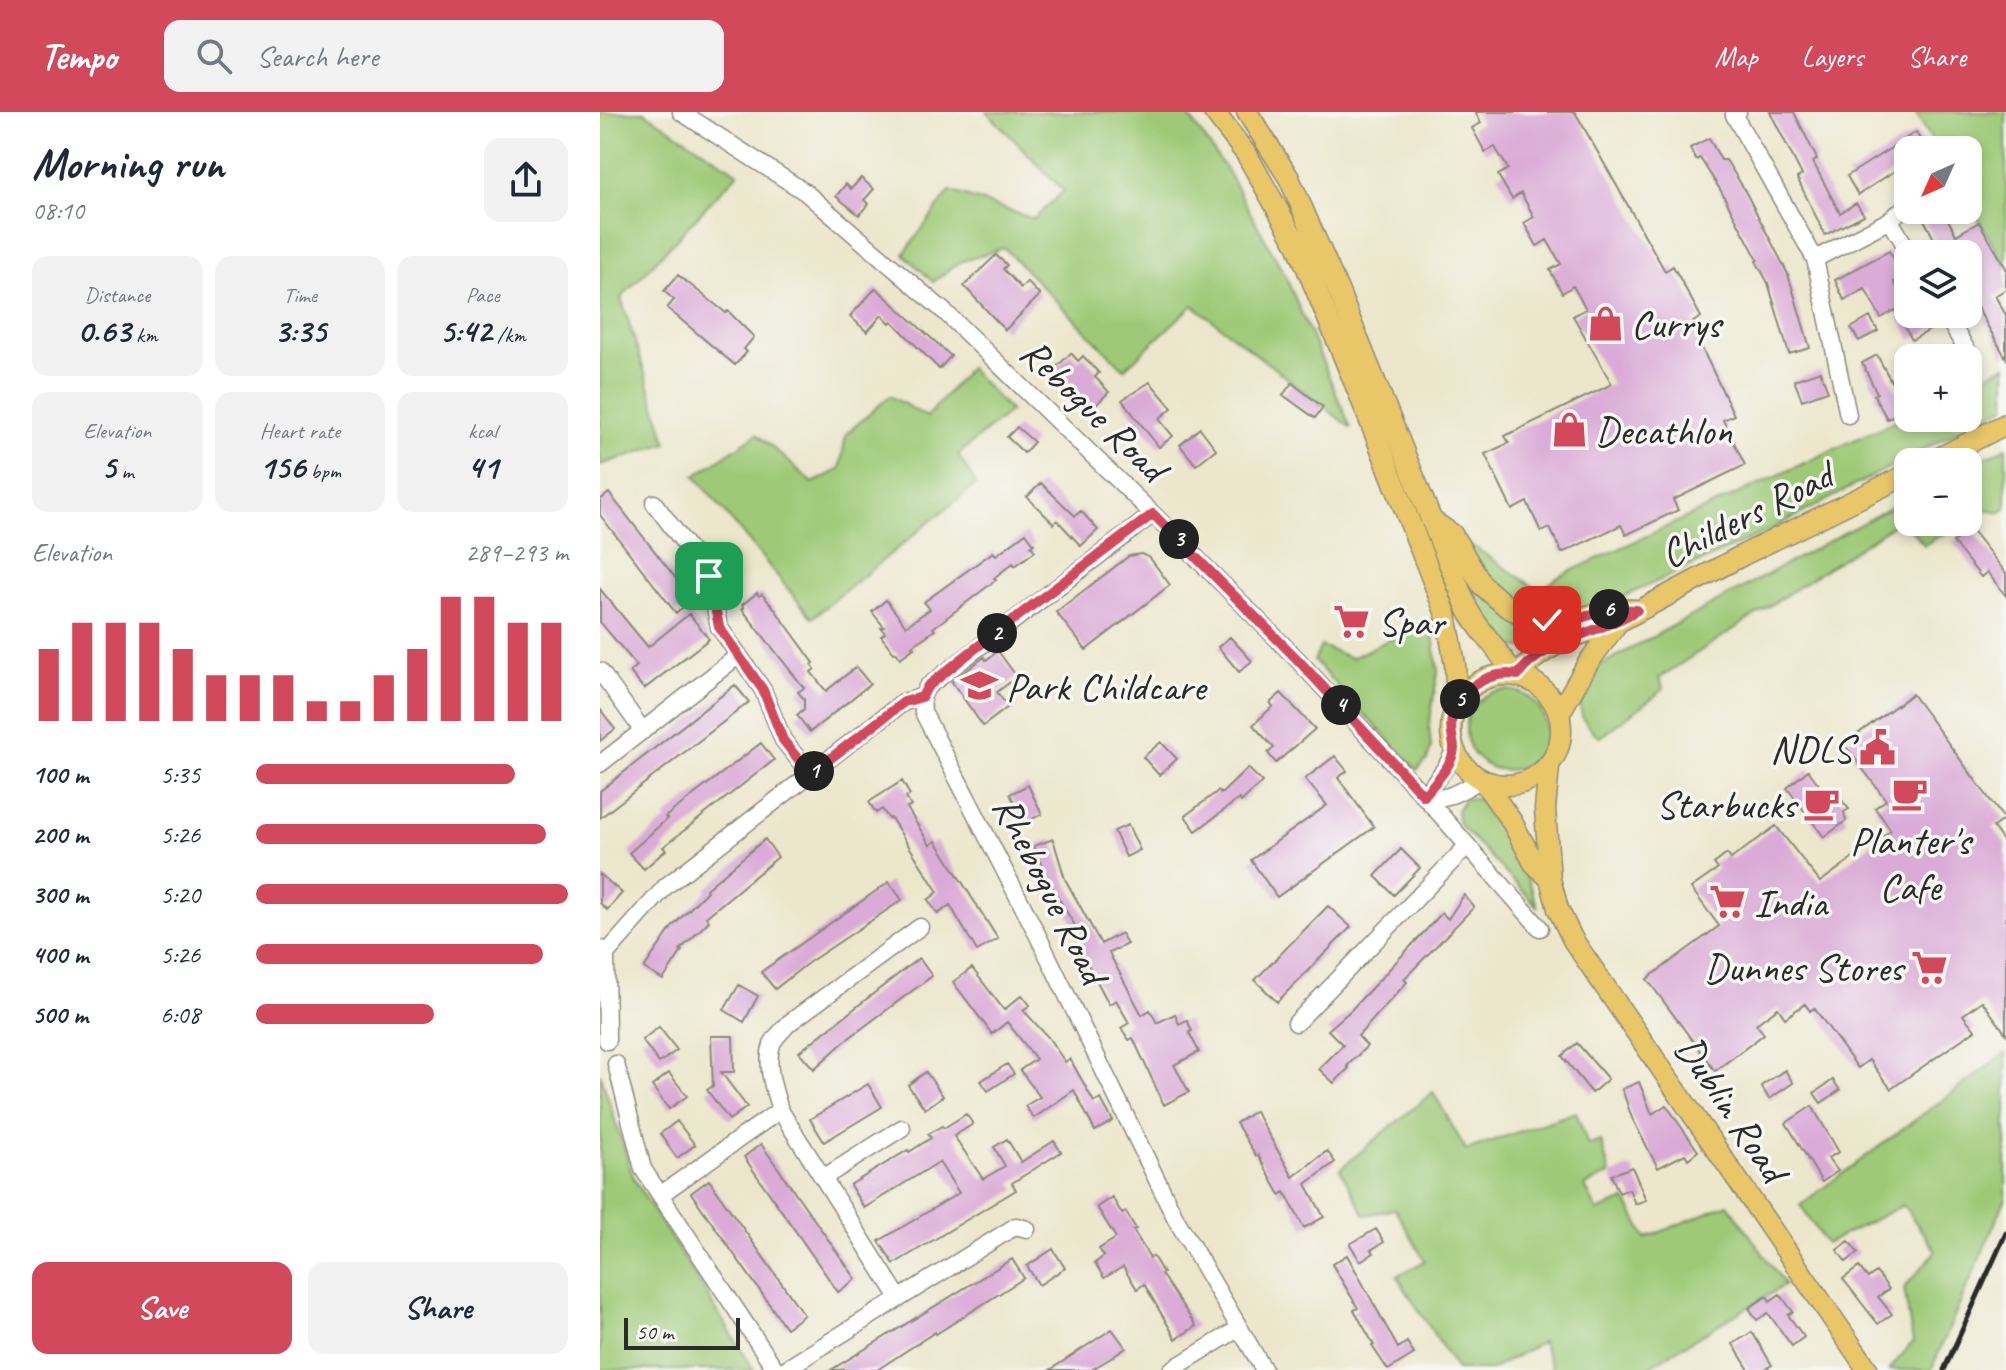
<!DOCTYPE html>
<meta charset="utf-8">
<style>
body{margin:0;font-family:Caveat,sans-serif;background:#f2f2f3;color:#1f2937;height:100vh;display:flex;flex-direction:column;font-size:30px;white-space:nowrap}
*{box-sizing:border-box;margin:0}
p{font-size:26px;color:#747a83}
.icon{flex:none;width:44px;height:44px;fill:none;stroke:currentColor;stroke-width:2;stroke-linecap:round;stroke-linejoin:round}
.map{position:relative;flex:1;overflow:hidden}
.panel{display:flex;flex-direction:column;background:#fff;width:600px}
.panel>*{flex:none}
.needle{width:52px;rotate:225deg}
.buttons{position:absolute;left:1294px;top:24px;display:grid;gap:16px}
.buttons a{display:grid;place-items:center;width:88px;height:88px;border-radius:16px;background:#fff;box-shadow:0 4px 12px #0003;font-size:40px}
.scale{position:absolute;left:24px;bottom:20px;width:116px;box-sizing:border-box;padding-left:8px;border:4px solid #2b2b2b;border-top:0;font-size:22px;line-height:28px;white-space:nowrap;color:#2b2b2b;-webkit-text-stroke:6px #f6f6f2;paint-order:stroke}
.pin{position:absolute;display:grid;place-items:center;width:68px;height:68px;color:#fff;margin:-34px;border-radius:16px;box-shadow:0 4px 12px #0006}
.km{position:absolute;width:40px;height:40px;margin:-20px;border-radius:50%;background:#222;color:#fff;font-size:22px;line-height:40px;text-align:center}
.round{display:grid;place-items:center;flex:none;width:84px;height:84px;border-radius:16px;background:#f2f2f3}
.head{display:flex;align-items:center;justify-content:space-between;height:136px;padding:0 32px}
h1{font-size:44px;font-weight:700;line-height:60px}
.stats{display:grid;grid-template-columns:repeat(3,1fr);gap:12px;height:136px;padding:8px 32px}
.stats div{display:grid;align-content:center;border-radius:16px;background:#f2f2f3;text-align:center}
.stats b{font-size:34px;font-weight:700}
.stats small{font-size:22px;font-weight:400}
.stats p{font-size:22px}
.chart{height:224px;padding:16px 32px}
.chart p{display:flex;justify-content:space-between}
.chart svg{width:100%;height:144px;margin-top:8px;stroke:#d1495b;stroke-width:6}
.button{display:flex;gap:16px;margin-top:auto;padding:16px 32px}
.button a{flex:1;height:92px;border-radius:16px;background:#d1495b;color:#fff;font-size:32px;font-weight:700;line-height:92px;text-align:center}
.button a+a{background:#f2f2f3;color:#1f2937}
ul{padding:0 32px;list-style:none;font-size:26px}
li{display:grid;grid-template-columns:128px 96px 1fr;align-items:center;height:60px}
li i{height:20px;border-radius:10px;background:#d1495b}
header{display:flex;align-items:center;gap:48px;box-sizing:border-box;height:112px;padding:0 40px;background:#d1495b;color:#fff}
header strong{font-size:38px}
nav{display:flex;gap:44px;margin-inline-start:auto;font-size:28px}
.search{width:560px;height:72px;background:#f2f2f3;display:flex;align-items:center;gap:20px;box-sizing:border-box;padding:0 28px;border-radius:16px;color:#747a83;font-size:30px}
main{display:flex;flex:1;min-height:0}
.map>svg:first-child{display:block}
</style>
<header>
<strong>Tempo</strong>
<div class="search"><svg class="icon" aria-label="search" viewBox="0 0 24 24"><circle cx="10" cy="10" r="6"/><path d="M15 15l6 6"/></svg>Search here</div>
<nav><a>Map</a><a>Layers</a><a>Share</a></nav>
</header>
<main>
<section class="panel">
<div class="head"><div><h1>Morning run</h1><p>08:10</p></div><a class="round"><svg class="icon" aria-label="share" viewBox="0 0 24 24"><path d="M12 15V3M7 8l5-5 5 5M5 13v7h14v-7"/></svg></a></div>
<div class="stats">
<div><p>Distance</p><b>0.63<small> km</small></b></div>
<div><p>Time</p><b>3:35</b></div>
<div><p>Pace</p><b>5:42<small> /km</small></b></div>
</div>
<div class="stats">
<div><p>Elevation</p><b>5<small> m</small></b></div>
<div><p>Heart rate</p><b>156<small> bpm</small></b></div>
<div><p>kcal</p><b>41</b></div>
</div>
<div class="chart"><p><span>Elevation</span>289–293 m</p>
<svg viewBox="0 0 160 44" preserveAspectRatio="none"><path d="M5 44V22M15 44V14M25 44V14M35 44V14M45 44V22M55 44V30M65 44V30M75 44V30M85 44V38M95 44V38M105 44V30M115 44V22M125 44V6M135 44V6M145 44V14M155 44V14"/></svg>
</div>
<ul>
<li><b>100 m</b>5:35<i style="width:83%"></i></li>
<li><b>200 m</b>5:26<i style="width:93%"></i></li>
<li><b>300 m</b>5:20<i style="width:100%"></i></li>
<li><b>400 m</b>5:26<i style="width:92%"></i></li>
<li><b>500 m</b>6:08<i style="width:57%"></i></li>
</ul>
<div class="button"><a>Save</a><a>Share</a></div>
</section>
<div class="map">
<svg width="1406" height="1258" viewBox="0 0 1406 1258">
<rect width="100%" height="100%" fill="#f6f6f2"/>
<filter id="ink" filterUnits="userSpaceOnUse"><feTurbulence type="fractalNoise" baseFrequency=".0125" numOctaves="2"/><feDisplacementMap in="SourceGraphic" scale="16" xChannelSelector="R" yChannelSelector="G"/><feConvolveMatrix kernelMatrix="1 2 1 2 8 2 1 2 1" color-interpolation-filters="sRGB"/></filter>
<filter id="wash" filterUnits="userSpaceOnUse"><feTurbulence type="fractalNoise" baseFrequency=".006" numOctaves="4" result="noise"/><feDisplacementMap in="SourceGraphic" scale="32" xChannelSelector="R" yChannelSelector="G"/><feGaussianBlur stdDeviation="1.8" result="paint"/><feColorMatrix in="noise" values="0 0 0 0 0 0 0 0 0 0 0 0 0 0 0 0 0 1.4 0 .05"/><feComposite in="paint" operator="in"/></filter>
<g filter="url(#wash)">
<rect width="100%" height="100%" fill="#ece7cc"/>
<path fill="#9eca77" stroke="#647a51" stroke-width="2" d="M0 0H44L138 61 21 186 67 331 0 353Z
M387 0H586L627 59 685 163 751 316 593 193 524 257 404 136 360 150 333 170 304 142 350 79 434 107 464 79Z
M1315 0H1406V154L1368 89V38H1338Z
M1406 253V294L1168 419 994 498 940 500 914 491 888 470 862 427 940 479 958 465 1308 303V306H1368V272Z
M369 256 410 299 358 343 376 372 212 506 95 364 157 322 213 371 240 357 246 322 290 284 327 305Z
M1406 335V397L1399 401 1389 397 1368 408V355Z
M1308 386V410H1365L1324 433 1302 407 1059 566 1064 577 1000 625C972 604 979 588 990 559Z
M876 475 973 513 942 533 921 536 908 534 877 497 871 482Z
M831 508 838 559 829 614 831 636 827 648 817 658 714 549 721 534 751 546Z
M866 618a40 40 0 1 1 80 0a40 40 0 1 1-80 0Z
M865 686C866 686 877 687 878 687 906 701 927 767 938 795L859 712 857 698Z
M1406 941V1086L1331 1258H1289L1313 1230 1304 1176 1336 1139 1303 1093 1226 1132 1200 1093Z
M0 961 34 1067 154 1258H0Z
M833 980 866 1038 976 1000 988 1033 1001 1029 1010 1062 985 1074 997 1099 1026 1088 1046 1126 1128 1092 1185 1173 1043 1258H953L942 1230 891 1258H857L797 1164 825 1149 795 1097 765 1103 740 1057Z"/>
<g id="blocks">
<path fill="#daabd7" d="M875 0H975L1065 159 1073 154 1101 205 1093 210 1100 222 1096 224 1134 303 1123 308 1145 353 1073 388 1078 398 1026 423 1021 413 962 441 950 416 941 420 927 390 912 398 885 342 909 331 905 324 1012 272 973 204 986 197 973 174 962 181 950 158 961 152 947 128 937 134 924 111 934 105 921 81 912 87 898 63 908 57 895 35 885 40 872 16 881 11Z
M1170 0H1194L1217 47 1213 50 1240 101 1256 91 1264 103 1225 123 1197 66 1202 63Z
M1316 20 1326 38H1308V50L1258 83 1247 64Z
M1109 26 1121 48H1126L1143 75 1188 162 1210 236 1189 242 1168 171 1156 149 1158 148 1121 79 1100 46 1096 48 1090 36Z
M261 66 274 77 264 88 269 92 259 103 236 84 246 72 251 77Z
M1319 98H1343L1356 123 1379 110 1406 156V177L1395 184 1406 203V246L1375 192 1372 194 1368 188V142H1342Z
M1289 139 1295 149 1300 146 1308 153V161L1294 170 1308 194V202H1334L1339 213 1312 228 1295 198 1281 206 1265 177 1244 188 1235 168Z
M396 143 407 153 403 157 421 176 427 170 440 183 405 218 364 174Z
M78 163 126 201 128 199 154 225 144 237 147 240 135 253 67 196 74 188 64 179Z
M276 176 351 244 339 257 292 209 290 211 282 203 267 220 250 204Z
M1270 205 1278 219 1259 229 1251 216Z
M471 241 478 249 483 244 499 261 495 265 509 280 491 298 472 282 468 286 455 272 459 268 451 260Z
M1277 243 1306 297 1287 307 1274 283 1277 281 1262 251Z
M1220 259 1228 279 1202 288 1194 268Z
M550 270 572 296 559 307 573 324 559 335 522 288Z
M692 271 723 295 715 306 683 283Z
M417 315 434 330 424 341 407 325Z
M600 316 616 337 596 353 580 333Z
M441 371 475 404 481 399 498 418 481 434 457 408 454 412 427 385Z
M9 381 88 482 92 488 76 501 0 403V388Z
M1370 416 1406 461V484L1387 460 1381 465 1353 430Z
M426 421 434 432 431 434 435 439 415 454 413 451 394 466 396 468 333 516 335 518 312 534 314 536 300 546 296 540 294 541 281 524 285 521 281 516 284 515 272 500 286 488 306 514 330 497 324 490 393 440 396 443Z
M541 442 550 446 570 473 486 538 456 500 529 444Z
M0 477 48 535 89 502 109 527 44 577 30 560 37 554 0 510Z
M157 481 159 484 162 482 174 496 214 551 212 553 215 557 211 560 226 579 256 555 270 572 210 620 197 603 204 597V587L198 580 204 576 142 497 144 496 142 493Z
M630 525 652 549 639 560 618 535Z
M398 539 417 565 397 580 408 595 383 614 352 570 384 545 386 548Z
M135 573 149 590 0 706V679Z
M681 581 715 617 676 651 668 641 674 636 653 613 673 594 670 591Z
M1312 582 1404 707 1393 715 1406 733V922L1382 889 1363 903 1375 918 1291 977 1269 948 1258 956 1214 896 1210 899 1205 892 1185 906 1178 896 1156 912 1164 922 1115 959 1047 867 1119 814 1091 776 1118 757 1114 752 1127 742 1131 747 1176 714 1220 770 1291 718 1275 696 1286 688 1244 632Z
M0 597 15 617 0 629Z
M561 630 577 647 559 663 543 645Z
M161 631 174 648 63 735 66 738 44 757 29 741 67 707 65 705Z
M735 644 747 659 738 666 774 715 677 785 651 748 727 693 705 667Z
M648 656 662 670 641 690 639 687 596 719 585 704 618 679 621 682Z
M1208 658 1222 677 1226 674 1236 687 1239 685 1249 697 1244 700 1246 709 1224 725 1187 676Z
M302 669 310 683 306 686 311 694 307 696 330 733 336 729 398 827 377 839 350 793 338 802 328 788 338 780 291 706 289 707 282 697 276 701 269 690Z
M428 673 442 702 424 711 410 682Z
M528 713 540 738 526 745 514 719Z
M165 727 178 745 106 805 109 809 80 838 82 839 63 868 44 856 73 814 107 779 106 777Z
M453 727 465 767 501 832 521 821 527 832 509 841 542 903 550 898 557 911 575 902 579 912 587 908 592 919 589 920 599 940 574 953 589 980 564 993 533 926 529 928 521 916 529 911 516 888 509 892 476 830 483 827 447 767 434 734Z
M801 737 820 756 794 783 775 764Z
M0 762 22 781 7 798 0 791Z
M289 770 302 788 208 851 175 877 161 860Z
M864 783 874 795 804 867 807 870 758 924 767 934 747 954 749 956 734 971 719 957 743 933 728 918 750 899 842 801 848 807Z
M728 794 751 815 677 890 655 868Z
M319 846 332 864 245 929 214 957 199 940Z
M372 856 404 898 422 883 430 893 423 898 448 925 465 950 470 947 494 990 501 987 513 1009 495 1019 474 978 434 1006 425 994 440 985 420 958 436 947 407 910 392 922 353 870Z
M139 873 158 884 144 910 124 898Z
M59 915 77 938 59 951 42 928Z
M111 924H133L134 960H121L147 995 129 1008 107 978 113 974Z
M977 931 1008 967 992 981 962 944Z
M407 952 414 962 388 979 381 969Z
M1185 958 1193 971 1169 987 1161 974Z
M326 960 343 984 325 997 308 973Z
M69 961 87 984 69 997 52 974Z
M1233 968 1240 978 1221 991 1214 981Z
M1039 970 1052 1002 1066 993 1098 1039 1088 1047 1085 1042 1058 1056 1032 1006 1022 977Z
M268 972 282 995 224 1030 210 1007Z
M1212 994 1239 1040 1228 1046 1238 1059 1222 1070 1186 1011Z
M655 999 693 1065 727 1039 735 1050 706 1072 724 1105 704 1116 685 1080 680 1083 658 1043 656 1044 636 1011Z
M366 1002 373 1012 354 1024 383 1067 405 1054 394 1035 407 1027 421 1050 454 1029 461 1040 412 1071 416 1078 294 1152 279 1129 359 1081 339 1050 264 1096 250 1073 308 1038 309 1040 331 1026 328 1022 342 1014 344 1016Z
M77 1009 95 1033 77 1046 60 1022Z
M161 1032 256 1167 238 1180 144 1045Z
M1032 1055 1046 1088 1035 1092 1029 1077 1019 1081 1011 1063Z
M109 1068 204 1203 186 1216 91 1081Z
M512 1085 522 1102 526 1100 536 1117 533 1118 550 1146 553 1144 563 1161 561 1162 596 1214 576 1227 544 1172 537 1177 523 1155 504 1166 495 1151 504 1144 499 1137 516 1126 497 1095Z
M776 1117 784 1130 771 1138 774 1141 760 1149 750 1132Z
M1249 1129 1258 1141 1246 1150 1237 1138Z
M453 1137 465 1156 439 1173 427 1154Z
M747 1143 798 1236 807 1230 814 1242 788 1258 772 1234 774 1233 754 1198 758 1196 732 1152Z
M412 1147 424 1166 336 1222 335 1220 277 1258H231Z
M1259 1155 1268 1166 1276 1160 1289 1177 1278 1185 1292 1202 1278 1212 1243 1167Z
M1180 1182 1193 1200 1188 1203 1204 1225 1192 1234 1168 1201 1157 1208 1149 1196 1167 1184 1170 1189Z
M512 1217 526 1236 511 1246 491 1258H450Z
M1152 1220 1172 1253 1163 1258H1149L1133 1232Z"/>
</g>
</g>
<g filter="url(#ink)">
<use href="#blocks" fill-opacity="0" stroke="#8c897c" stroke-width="2"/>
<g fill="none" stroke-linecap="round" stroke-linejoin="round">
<defs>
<path id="minor" d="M81 0 205 80 346 201 553 402 698 548 824 684 940 816
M1138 0 1134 3 1215 147 1248 303
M1290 108 1310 142
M1215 147 1290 108 1308 92
M1345 202 1373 248
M54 391 109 464 119 515 163 578 183 628 210 662
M553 402 327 575 322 585 323 600 435 818 576 1107 664 1258
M0 559 43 619
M854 639 846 655 824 684C845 691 862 678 880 668
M0 652 139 543
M0 836 6 842 66 774 277 610 304 590 322 585
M6 842 7 929
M696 911 867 734
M16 952 43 1057 176 1258
M223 1066 302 1016
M60 1083 180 998
M299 1186 180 998C174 978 165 954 172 932 175 925 184 917 189 911L320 815
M184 1258 416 1114 427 1117
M571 1258 638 1217"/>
<path id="major" d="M614 0 647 43 697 132 760 284 846 502 855 552 857 591
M647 0 689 66 738 178 868 498C881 522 901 538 912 562
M1331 350 1406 312
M831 408 852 422 882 473 907 495 925 504 947 508 977 507 1011 497 1037 498
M851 618a55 55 0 1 1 110 0a55 55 0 1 1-110 0Z
M918 563C939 535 985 519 1018 510L1143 443 1308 362
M959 602 988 551 1018 510
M949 655 945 697 950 767 958 797 973 828 1268 1258
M883 669 912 710 934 751 950 767"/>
</defs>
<use href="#minor" stroke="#8c897c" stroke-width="19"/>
<use href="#major" stroke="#8c897c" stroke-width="23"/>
<use href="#minor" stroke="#fff" stroke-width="16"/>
<use href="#major" stroke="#e9c769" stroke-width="20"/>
<path stroke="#2b2b2b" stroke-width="5" d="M1344 1258 1406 1121"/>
</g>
</g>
<g fill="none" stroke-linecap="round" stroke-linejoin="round" filter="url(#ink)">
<defs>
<path id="route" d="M109 464 119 515 163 578 183 628 210 662 304 590 322 585 327 575 368 542 553 402 698 548 824 684C833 672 853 653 854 637 854 627 849 618 852 606 858 577 889 558 918 563 946 526 1000 522 1037 498L1011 497 977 507 947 508"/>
</defs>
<use href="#route" stroke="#fff" stroke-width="16"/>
<use href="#route" stroke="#d1495b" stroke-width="10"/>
</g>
<defs>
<symbol id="shop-bare" viewBox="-9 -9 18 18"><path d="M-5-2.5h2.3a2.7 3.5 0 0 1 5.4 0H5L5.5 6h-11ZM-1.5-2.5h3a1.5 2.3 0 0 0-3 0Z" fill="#d1495b" stroke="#f6f6f2" stroke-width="2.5" paint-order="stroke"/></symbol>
<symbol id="supermarket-bare" viewBox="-9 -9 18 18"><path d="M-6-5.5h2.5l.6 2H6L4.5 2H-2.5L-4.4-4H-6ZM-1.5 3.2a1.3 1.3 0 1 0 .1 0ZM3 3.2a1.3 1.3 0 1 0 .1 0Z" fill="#d1495b" stroke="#f6f6f2" stroke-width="2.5" paint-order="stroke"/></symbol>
<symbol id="school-bare" viewBox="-9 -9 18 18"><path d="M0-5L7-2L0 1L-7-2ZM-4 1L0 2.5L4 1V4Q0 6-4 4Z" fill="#d1495b" stroke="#f6f6f2" stroke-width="2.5" paint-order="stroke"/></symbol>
<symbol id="civic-bare" viewBox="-9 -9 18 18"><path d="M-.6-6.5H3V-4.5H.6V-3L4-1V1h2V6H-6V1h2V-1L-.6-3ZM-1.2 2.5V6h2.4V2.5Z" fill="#d1495b" stroke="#f6f6f2" stroke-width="2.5" paint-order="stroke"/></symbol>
<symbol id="cafe-bare" viewBox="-9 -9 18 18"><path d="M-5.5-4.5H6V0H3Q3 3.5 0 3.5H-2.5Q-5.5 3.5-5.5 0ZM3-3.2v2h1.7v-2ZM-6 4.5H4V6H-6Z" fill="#d1495b" stroke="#f6f6f2" stroke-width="2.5" paint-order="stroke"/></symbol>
</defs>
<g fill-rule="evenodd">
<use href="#shop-bare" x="980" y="186" width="51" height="51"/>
<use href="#shop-bare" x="944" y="292" width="51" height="51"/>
<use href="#supermarket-bare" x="726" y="484" width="51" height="51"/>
<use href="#school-bare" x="354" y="548" width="51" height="51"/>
<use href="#civic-bare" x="1252" y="610" width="51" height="51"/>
<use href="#cafe-bare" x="1284" y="656" width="51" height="51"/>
<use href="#cafe-bare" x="1196" y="666" width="51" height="51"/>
<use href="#supermarket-bare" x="1102" y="764" width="51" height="51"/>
<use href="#supermarket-bare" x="1304" y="830" width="51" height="51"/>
</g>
<g text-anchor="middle" stroke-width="7" stroke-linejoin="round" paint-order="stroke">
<g font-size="40" fill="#2b2b2b" stroke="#f6f6f2" text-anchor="start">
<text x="1031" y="225">Currys</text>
<text x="995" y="332">Decathlon</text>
<text x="778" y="523">Spar</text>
<text x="406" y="588">Park Childcare</text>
<text x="1252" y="650" text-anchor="end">NDLS</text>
<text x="1196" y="706" text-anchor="end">Starbucks</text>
<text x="1310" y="742" text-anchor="middle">Planter's<tspan x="1310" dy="46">Cafe</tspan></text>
<text x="1154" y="804">India</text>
<text x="1303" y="869" text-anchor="end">Dunnes Stores</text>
</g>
<g font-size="40" fill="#2b2b2b" stroke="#f6f6f2">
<text transform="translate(494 297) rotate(44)" y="14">Rebogue Road</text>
<text transform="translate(1146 402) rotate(-27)" y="14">Childers Road</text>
<text transform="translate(451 777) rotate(63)" y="14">Rhebogue Road</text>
<text transform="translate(1132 996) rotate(56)" y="14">Dublin Road</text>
</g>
</g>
</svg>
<div class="buttons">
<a><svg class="needle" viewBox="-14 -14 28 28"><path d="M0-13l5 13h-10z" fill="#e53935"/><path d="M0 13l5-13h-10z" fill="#747a83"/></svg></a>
<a><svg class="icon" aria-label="layers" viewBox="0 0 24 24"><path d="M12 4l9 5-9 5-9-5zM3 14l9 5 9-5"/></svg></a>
<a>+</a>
<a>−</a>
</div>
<div class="scale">50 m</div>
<div class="pin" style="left:109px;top:464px;background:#1e9e55"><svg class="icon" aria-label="arrive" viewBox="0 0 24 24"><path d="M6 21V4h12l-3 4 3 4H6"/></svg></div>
<div class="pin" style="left:947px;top:508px;background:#d93025"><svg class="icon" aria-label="check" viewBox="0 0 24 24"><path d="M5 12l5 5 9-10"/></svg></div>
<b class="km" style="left:214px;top:659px">1</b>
<b class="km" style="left:397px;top:521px">2</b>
<b class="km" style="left:579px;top:427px">3</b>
<b class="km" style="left:741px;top:593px">4</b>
<b class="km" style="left:860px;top:587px">5</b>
<b class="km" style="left:1009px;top:497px">6</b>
</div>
</main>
